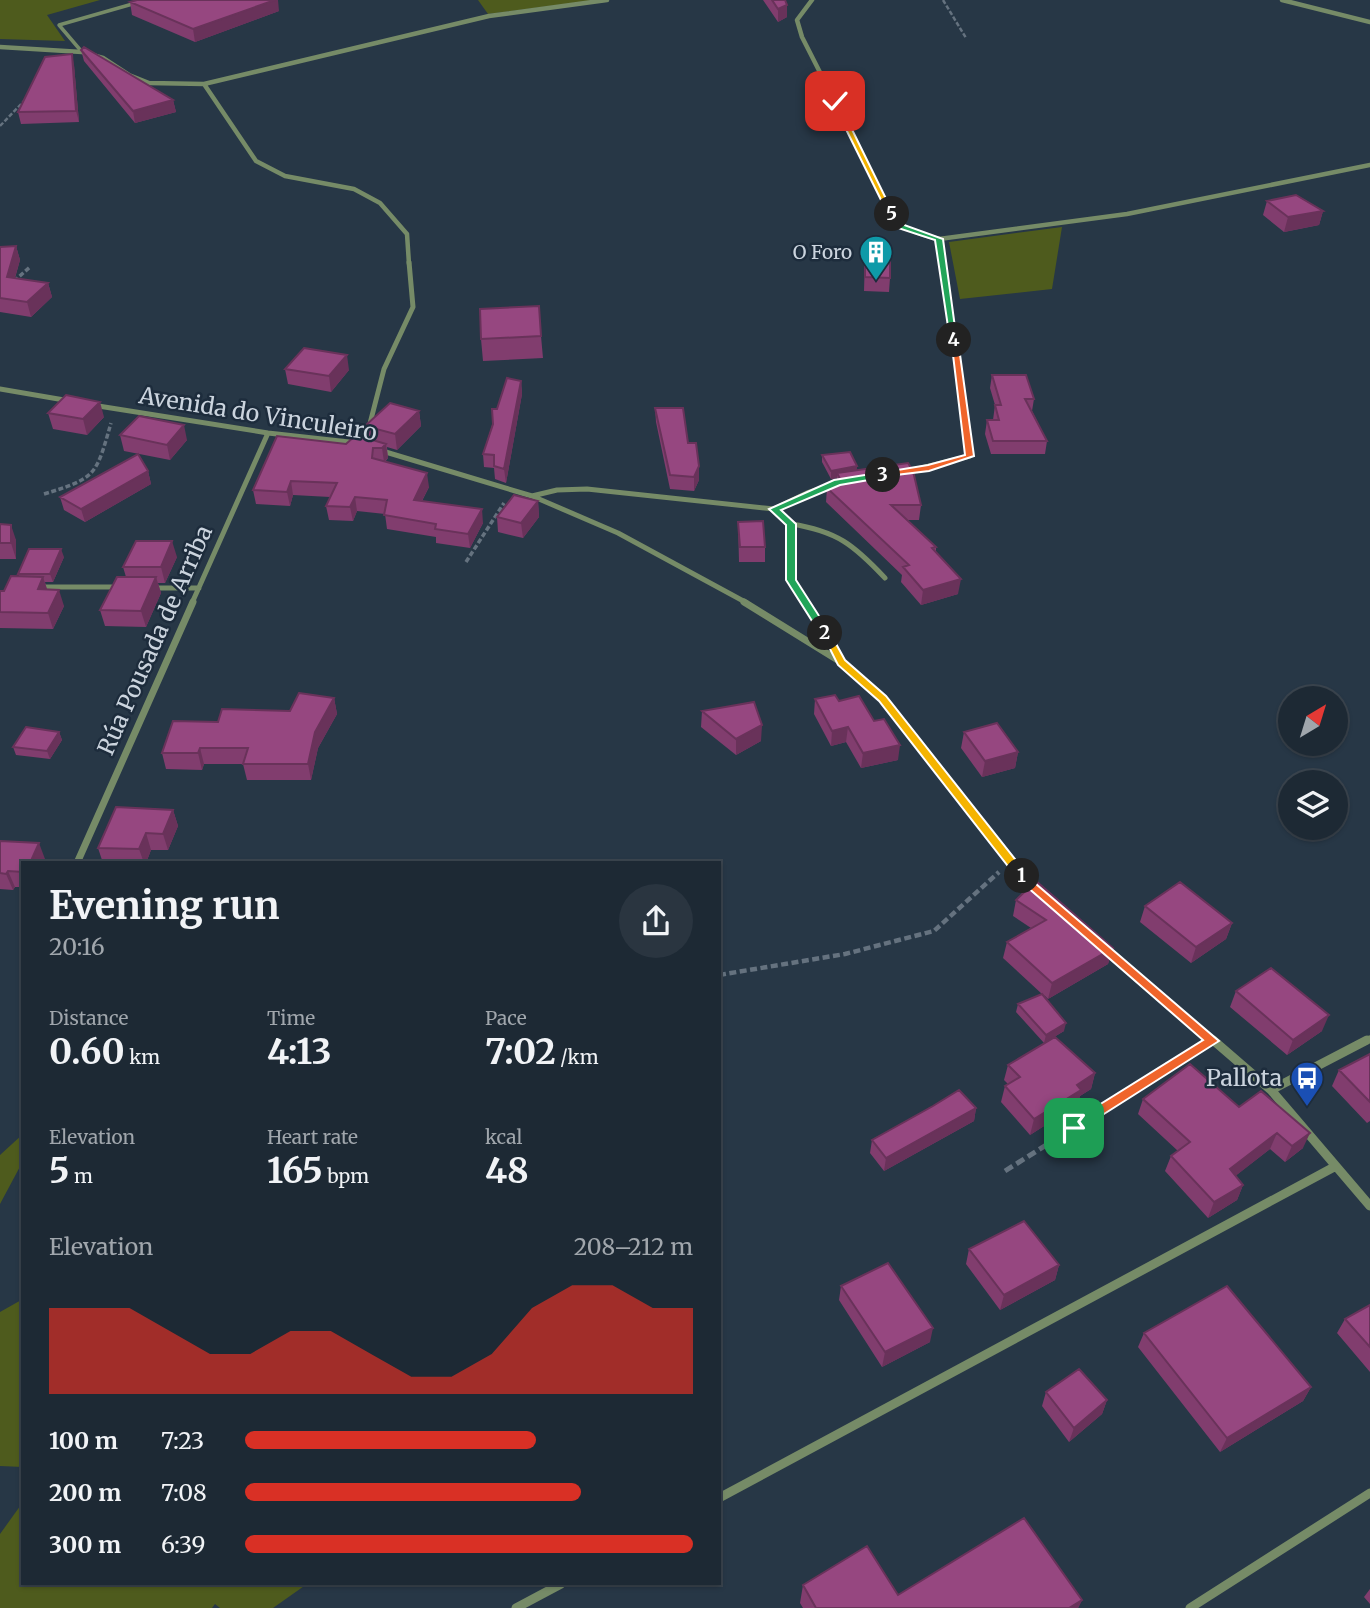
<!DOCTYPE html>
<meta charset="utf-8">
<style>
body{margin:0;font-family:Merriweather,serif;background:#2a3540;color:#f1f3f6;height:100vh;display:flex;flex-direction:column;font-size:26px;white-space:nowrap}
*{box-sizing:border-box;margin:0}
p{font-size:23px;color:#a0a6ac}
.icon{flex:none;width:38px;height:38px;fill:none;stroke:currentColor;stroke-width:2;stroke-linecap:round;stroke-linejoin:round}
.map{position:relative;flex:1;overflow:hidden}
.panel{position:absolute;left:21px;top:861px;width:700px;height:724px;display:flex;flex-direction:column;background:#1d2934;border-radius:0px;box-shadow:0 2px 5px #0004,0 0 0 2px #3b454f}
.panel>*{flex:none}
.needle{width:46px;rotate:38deg}
.fabs{position:absolute;left:1278px;top:686px;display:grid;gap:14px}
.fabs a{display:grid;place-items:center;width:70px;height:70px;border-radius:50%;background:#1d2934;box-shadow:0 2px 5px #0004,0 0 0 2px #3b454f;font-size:35px}
.pin{position:absolute;display:grid;place-items:center;width:60px;height:60px;color:#fff;margin:-30px;border-radius:14px;box-shadow:0 4px 10px #0006}
.km{position:absolute;width:35px;height:35px;margin:-18px;border-radius:50%;background:#222;color:#fff;font-size:19px;line-height:35px;text-align:center}
.round{display:grid;place-items:center;flex:none;width:74px;height:74px;border-radius:37px;background:#2a3540}
.overview{display:flex;align-items:center;justify-content:space-between;height:119px;padding:0 28px}
h1{font-size:38px;font-weight:700;line-height:52px}
.metrics{display:grid;grid-template-columns:repeat(3,1fr);gap:10px;height:119px;padding:7px 28px}
.metrics div{display:grid;align-content:center}
.metrics b{font-size:35px;font-weight:700}
.metrics small{font-size:19px;font-weight:400}
.metrics p{font-size:19px}
.chart{height:196px;padding:14px 28px}
.chart p{display:flex;justify-content:space-between}
.chart svg{width:100%;height:126px;margin-top:7px;fill:#d93025;opacity:.7}
ul{padding:0 28px;list-style:none;font-size:23px}
li{display:grid;grid-template-columns:112px 84px 1fr;align-items:center;height:52px}
li i{height:18px;border-radius:9px;background:#d93025}
.map>svg:first-child{display:block}
</style>
<div class="map">
<svg width="1370" height="1608" viewBox="0 0 1370 1608">
<rect width="100%" height="100%" fill="#273746"/>
<path fill="#4e5b1d" d="M0 0H100L47 15 65 41 0 39Z
M478 0H596L488 14Z
M1062 227 1052 289 960 299 949 242Z
M23 1134V1161L0 1204V1155Z
M23 1299V1467L0 1466V1312Z
M23 1502V1584H307L273 1608H220L215 1604 212 1608H0V1534Z"/>
<g fill="none" stroke-linecap="round" stroke-linejoin="round">
<path stroke="#65727f" stroke-width="2.5" stroke-dasharray="4.5 2" stroke-linecap="butt" d="M943 0 966 38
M0 126 25 100"/>
<path stroke="#65727f" stroke-width="3.5" stroke-dasharray="5 2.5" stroke-linecap="butt" d="M14 281 30 267
M44 494C97 478 96 475 111 423
M466 562 504 503"/>
<path stroke="#65727f" stroke-width="4.5" stroke-dasharray="7 3.5" stroke-linecap="butt" d="M719 975 845 954 934 931 999 872
M22 986 23 989"/>
<path stroke="#65727f" stroke-width="5" stroke-dasharray="9 4.5" stroke-linecap="butt" d="M1005 1171 1200 1048"/>
<path stroke="#768b67" stroke-width="3.5" d="M82 52 59 25 136 3"/>
<path stroke="#768b67" stroke-width="4.5" d="M812 0 797 20 802 37 894 218C907 231 922 235 939 239L1127 214 1370 165
M1282 0 1370 22
M0 47 82 52 103 58 129 75 149 83 204 84 489 16 607 0
M204 84 256 161 285 176 354 189 380 203 407 234 409 264
M939 239 943 264"/>
<path stroke="#768b67" stroke-width="5" d="M0 389 70 401
M92 405 268 433 358 443
M357 442 367 435 384 369 413 307 409 262
M379 450 532 496 618 533 747 603
M905 472 970 456 942 262
M532 496 557 490 587 489 774 509 791 524V581L806 603
M774 509 807 493 844 481
M791 524C837 531 854 545 885 578
M39 587H121
M151 588H199
M192 603 268 433"/>
<path stroke="#768b67" stroke-width="7" d="M744 602 841 662 883 698 1027 883 1037 891
M805 602 841 662
M77 863 193 602
M1105 949 1215 1042
M1364 1042 1370 1039"/>
<path stroke="#768b67" stroke-width="9" d="M1213 1040 1271 1090 1370 1206
M1271 1090 1367 1040
M719 1498 1336 1166
M516 1608 561 1584
M1190 1608 1370 1493"/>
</g>
<path fill="#813d6e" d="M763 0H785L787 5V17L778 22Z
M130 2 279 11 195 42 132 15Z
M81 50 173 100 176 112 135 123 84 61Z
M74 65 79 122 21 124 18 112Z
M1267 201 1323 211 1319 225 1284 232 1263 215Z
M16 246 20 260 15 278 48 283 52 297 31 317 0 312V247Z
M865 256 890 278 889 292 864 291Z
M541 336 543 358 483 361 481 339Z
M285 369 349 370 331 392 288 384Z
M992 375 1034 399 1032 411 1047 441 1045 454H991L985 434 987 420H993L995 405 990 388Z
M521 381 522 394 506 483 495 479 494 468 484 467 483 454 497 409Z
M655 408 688 443 699 466V480L694 491 670 489 656 422Z
M419 411 421 426 397 450 387 447 388 458 385 462 429 487 422 501 483 523 470 548 436 543V537L387 529 385 514 357 511 353 521 329 520 326 506 330 497 293 495 290 506 256 504 253 490 346 444 367 439 365 426Z
M48 413 104 417 87 435 53 429Z
M120 435 187 440 170 460 124 451Z
M822 455 857 466 856 471 921 505 919 520H907L936 547V552L958 594 921 605 901 582 902 575 826 502 827 488 836 485 837 478 831 479 822 462Z
M148 471 151 484 85 522 64 510 60 497Z
M538 501 539 517 523 538 498 532 497 517Z
M738 522 765 547V562H739Z
M0 524 16 540V559H0Z
M64 557 53 582H45L47 590 64 606 53 629 0 628V591H4L19 576 18 574Z
M177 557 165 583H158L161 593 146 627 105 626 100 610 126 577 123 567Z
M334 698 337 714 318 748 311 780H247L243 764H204L202 770 166 769 162 753 218 722 290 711Z
M815 699 839 701 874 721 898 760 861 768 846 742 831 746 814 714Z
M702 711 761 741 736 755 701 727Z
M59 732 62 740 50 759 16 755 13 747Z
M964 732 1018 752 1015 768 982 777 961 748Z
M173 810 178 826 168 850H151L146 863H103L98 848Z
M0 841 45 859 44 863H23V887H15L13 890 0 889Z
M1016 900 1113 948 1108 964 1048 999 1044 995 1064 1031 1044 1043 1016 1012 1018 1004 1042 994 1003 958 1007 942 1031 928 1013 916Z
M1145 906 1232 923 1226 939 1191 963 1140 922Z
M1236 991 1322 1031 1287 1055 1230 1007Z
M1370 1054V1121L1367 1123 1332 1086 1339 1070Z
M1008 1065 1095 1073 1091 1089 1080 1096 1077 1105 1030 1135 1001 1102 1005 1086 1008 1084 1004 1080Z
M1143 1099 1239 1107 1303 1148 1285 1162 1270 1149 1235 1176 1243 1185 1237 1200 1208 1218 1165 1171 1171 1156 1178 1151 1138 1114Z
M976 1108 974 1121 884 1171 870 1153 872 1140Z
M969 1249 1059 1265 1055 1280 1000 1310 966 1264Z
M841 1286 930 1342 882 1367 839 1300Z
M1370 1305V1372L1337 1333 1345 1319Z
M1144 1333 1311 1387 1303 1401 1220 1452 1138 1347Z
M1046 1392 1107 1400 1102 1414 1069 1442 1042 1406Z
M803 1585 898 1595 1082 1600 1078 1608H803L800 1603Z
M1370 1589V1604L1364 1597Z"/>
<path fill="#69325a" d="M275 0H278L279 11 195 42 193 29Z
M787 5V17L778 22V9Z
M72 54 74 65 79 122 76 111Z
M173 100 176 112 135 123 133 111Z
M1323 211 1319 225 1284 232 1288 217Z
M16 246 20 260 11 291 7 277Z
M48 283 52 297 31 317 27 302Z
M347 355 349 370 331 392 329 376Z
M521 381 522 394 506 483 504 469Z
M100 402 104 417 87 435 83 419Z
M419 411 421 426 397 450 395 434Z
M184 425 187 440 170 460 167 445Z
M386 444 388 458 384 462 382 448Z
M699 466V480L694 491V477Z
M857 466 856 474 837 473V478L831 479V471Z
M148 471 151 484 85 522 81 509Z
M427 473 429 487 415 514 414 500Z
M291 481 293 495 290 506 287 492Z
M355 497 357 511 353 521 350 507Z
M538 501 539 517 523 538 521 523Z
M482 509 483 523 470 548 468 534Z
M11 525 16 540V559L11 543Z
M172 541 177 557 165 583 161 567Z
M61 549 64 557 53 582 50 574Z
M43 577 48 592 38 589Z
M156 577 161 593 146 627 141 611Z
M961 579 958 594 921 605 923 590Z
M59 590 64 606 53 629 48 613Z
M334 698 337 714 318 748 311 780 308 764 315 732Z
M762 725 761 741 736 755V739Z
M848 727 846 742 831 746 832 731Z
M59 732 62 740 50 759 47 751Z
M900 745 898 760 861 768 863 753Z
M200 748 204 764 202 770 198 753Z
M1018 752 1015 768 982 777 985 761Z
M173 810 178 826 168 850 163 834Z
M146 833 151 850 146 863H144L139 849Z
M39 843 45 859 44 863H30Z
M8 871 15 887 13 890 6 874Z
M1232 923 1226 939 1191 963 1196 947Z
M1113 948 1108 964 1048 999 1052 983Z
M1329 1015 1322 1031 1287 1055 1293 1040Z
M1066 1023 1064 1031 1044 1043 1046 1035Z
M1095 1073 1091 1089 1080 1096 1077 1105 1030 1135 1034 1119 1077 1085Z
M976 1108 974 1121 884 1171 886 1158Z
M1277 1133 1270 1149 1224 1185 1230 1169Z
M1310 1133 1303 1148 1285 1162 1292 1146Z
M1243 1185 1237 1200 1208 1218 1214 1202Z
M1059 1265 1055 1280 1000 1310 1004 1295Z
M933 1328 930 1342 882 1367 885 1352Z
M1311 1387 1303 1401 1220 1452 1227 1438Z
M1107 1400 1102 1414 1069 1442 1074 1428Z
M1082 1600 1078 1608H1069Z"/>
<path fill="#964780" stroke="#69325a" stroke-width="2" d="M137 0H275L193 29 130 2Z
M772 0H785L787 5 778 9Z
M84 47 173 100 133 111 81 50Z
M72 54 76 111 18 112 45 57Z
M1296 195 1323 211 1288 217 1267 201Z
M16 246 7 277 48 283 27 302 0 298V247Z
M865 256 890 257V278L865 277Z
M539 306 541 336 481 339 480 309Z
M304 348 347 355 329 376 285 369Z
M992 375H1026L1034 399H1025L1047 441H993L987 420H999L995 405H1001Z
M507 378 521 381 504 469 494 466V455L483 454 493 424 492 409H497Z
M66 395 100 402 83 419 48 413Z
M390 403 419 411 395 434 365 426Z
M655 408H683L688 443H696L699 466 694 477 670 475Z
M139 416 184 425 167 445 120 435Z
M356 435 386 444 382 448H373L372 458 427 473 414 500 482 509 468 534 435 529 436 524 384 515 387 500 355 497 350 507 326 506 337 483 291 481 287 492 253 490 277 436 346 444Z
M850 452 857 466 831 471 822 455Z
M138 454 148 471 81 509 60 497Z
M908 463 913 471 921 505H891L936 547 932 548 961 579 923 590 903 567 909 565 827 488 842 483 837 473Z
M514 495 538 501 521 523 497 517Z
M763 521 765 547H740L738 522Z
M0 524 11 525V543H0Z
M136 541H172L161 567H123Z
M29 549H61L50 574H18Z
M11 576 43 577 38 589 59 590 48 613 0 612V591H4Z
M117 577H156L141 611 100 610Z
M299 693 334 698 315 732 308 764H243L248 748H200L198 753H162L173 721 218 722 222 709 290 711Z
M835 695 839 701 859 696 874 721 884 719 900 745 863 753 848 727 832 731 815 699Z
M754 702 762 725 736 739 702 711Z
M997 723 1018 752 985 761 964 732Z
M26 727 59 732 47 751 13 747Z
M116 807 173 810 163 834 146 833 139 849 98 848Z
M0 841 39 843 30 863H23V872L8 871 6 874 0 873Z
M1036 881 1113 948 1052 983 1007 942 1046 920 1016 900Z
M1180 882 1232 923 1196 947 1145 906Z
M1271 968 1329 1015 1293 1040 1236 991Z
M1042 994 1066 1023 1046 1035 1018 1004Z
M1055 1037 1095 1073 1077 1085 1081 1090 1034 1119 1005 1086 1020 1077 1008 1065Z
M1370 1054V1102L1339 1070Z
M1190 1064 1239 1107 1261 1091 1310 1133 1292 1146 1277 1133 1230 1169 1243 1185 1214 1202 1171 1156 1190 1142 1143 1099Z
M959 1090 976 1108 886 1158 872 1140 933 1106Z
M1024 1221 1059 1265 1004 1295 969 1249Z
M888 1263 933 1328 885 1352 841 1286Z
M1227 1286 1311 1387 1227 1438 1144 1333Z
M1370 1305V1347L1345 1319Z
M1079 1369 1107 1400 1074 1428 1046 1392Z
M1024 1518 1082 1600 1069 1608H816L803 1585 867 1546 898 1595Z"/>
<path fill="#f0652b" stroke="#fff" stroke-width="2" d="M1022 872 1219 1041 1074 1133 1070 1132V1123L1203 1040 1018 879 1016 876Z"/>
<path fill="#f5b400" stroke="#fff" stroke-width="2" d="M821 631H829L845 660 886 696 1026 873V879H1018L879 701 838 665Z"/>
<path fill="#22a559" stroke="#fff" stroke-width="2" d="M883 472 886 477 840 485 781 510 796 524V580L830 633 821 635 786 580V525L769 509 834 480Z"/>
<path fill="#f0652b" stroke="#fff" stroke-width="2" d="M951 338 958 340 974 456 929 471 879 477V473L928 465 965 455Z"/>
<path fill="#22a559" stroke="#fff" stroke-width="2" d="M889 212H894L904 225 943 239 957 342 950 340 935 240 898 228Z"/>
<path fill="#f5b400" stroke="#fff" stroke-width="2" d="M835 99 838 101 894 215 888 214 832 101Z"/>
<defs>
<symbol id="building-pin" viewBox="-11 -11 22 30"><path d="M0 17L-7.5 6A9.5 9.5 0 1 1 7.5 6Z" fill="#0f9aa8" stroke="#1d2c3c"/><path d="M-4-6H4V6H1V3H-1V6H-4ZM-2.5-4.3h1.7v1.8h-1.7ZM.8-4.3h1.7v1.8H.8ZM-2.5-1h1.7V.8h-1.7ZM.8-1h1.7V.8H.8Z" fill="#fff"/></symbol>
<symbol id="bus-pin" viewBox="-11 -11 22 30"><path d="M0 17L-7.5 6A9.5 9.5 0 1 1 7.5 6Z" fill="#1a4fb4" stroke="#1d2c3c"/><path d="M-5-6H5V4H4V6H2V4H-2V6H-4V4H-5ZM-3.5-4V0h7V-4ZM-3.5 1.2v1.5H-2V1.2ZM2 1.2v1.5H3.5V1.2Z" fill="#fff"/></symbol>
</defs>
<g fill-rule="evenodd">
<use href="#building-pin" x="857" y="233" width="38" height="52"/>
<use href="#bus-pin" x="1288" y="1059" width="38" height="52"/>
</g>
<g text-anchor="middle" stroke-width="5" stroke-linejoin="round" paint-order="stroke">
<g font-size="19" fill="#cbd4de" stroke="#1d2c3c" text-anchor="end">
<text x="852" y="259">O Foro</text>
</g>
<g font-size="23" fill="#cbd4de" stroke="#1d2c3c">
<text transform="translate(258 414) rotate(9)" y="8">Avenida do Vinculeiro</text>
<text transform="translate(155 640) rotate(-66)" y="8">Rúa Pousada de Arriba</text>
</g>
<g font-size="23" fill="#cbd4de" stroke="#1d2c3c" text-anchor="end">
<text x="1282" y="1086">Pallota</text>
</g>
</g>
</svg>
<div class="fabs">
<a><svg class="needle" viewBox="-14 -14 28 28"><path d="M0-13l5 13h-10z" fill="#e53935"/><path d="M0 13l5-13h-10z" fill="#a0a6ac"/></svg></a>
<a><svg class="icon" aria-label="layers" viewBox="0 0 24 24"><path d="M12 4l9 5-9 5-9-5zM3 14l9 5 9-5"/></svg></a>
</div>
<div class="pin" style="left:1074px;top:1128px;background:#1e9e55"><svg class="icon" aria-label="arrive" viewBox="0 0 24 24"><path d="M6 21V4h12l-3 4 3 4H6"/></svg></div>
<div class="pin" style="left:835px;top:101px;background:#d93025"><svg class="icon" aria-label="check" viewBox="0 0 24 24"><path d="M5 12l5 5 9-10"/></svg></div>
<b class="km" style="left:1022px;top:876px">1</b>
<b class="km" style="left:825px;top:633px">2</b>
<b class="km" style="left:883px;top:475px">3</b>
<b class="km" style="left:954px;top:340px">4</b>
<b class="km" style="left:892px;top:214px">5</b>
<section class="panel">
<div class="overview"><div><h1>Evening run</h1><p>20:16</p></div><a class="round"><svg class="icon" aria-label="share" viewBox="0 0 24 24"><path d="M12 15V3M7 8l5-5 5 5M5 13v7h14v-7"/></svg></a></div>
<div class="metrics">
<div><p>Distance</p><b>0.60<small> km</small></b></div>
<div><p>Time</p><b>4:13</b></div>
<div><p>Pace</p><b>7:02<small> /km</small></b></div>
</div>
<div class="metrics">
<div><p>Elevation</p><b>5<small> m</small></b></div>
<div><p>Heart rate</p><b>165<small> bpm</small></b></div>
<div><p>kcal</p><b>48</b></div>
</div>
<div class="chart"><p><span>Elevation</span>208–212 m</p>
<svg viewBox="0 0 160 44" preserveAspectRatio="none"><path d="M0 44V14L10 14L20 14L30 22L40 30L50 30L60 22L70 22L80 30L90 38L100 38L110 30L120 14L130 6L140 6L150 14L160 14V44z"/></svg>
</div>
<ul>
<li><b>100 m</b>7:23<i style="width:65%"></i></li>
<li><b>200 m</b>7:08<i style="width:75%"></i></li>
<li><b>300 m</b>6:39<i style="width:100%"></i></li>
</ul>
</section>
</div>
